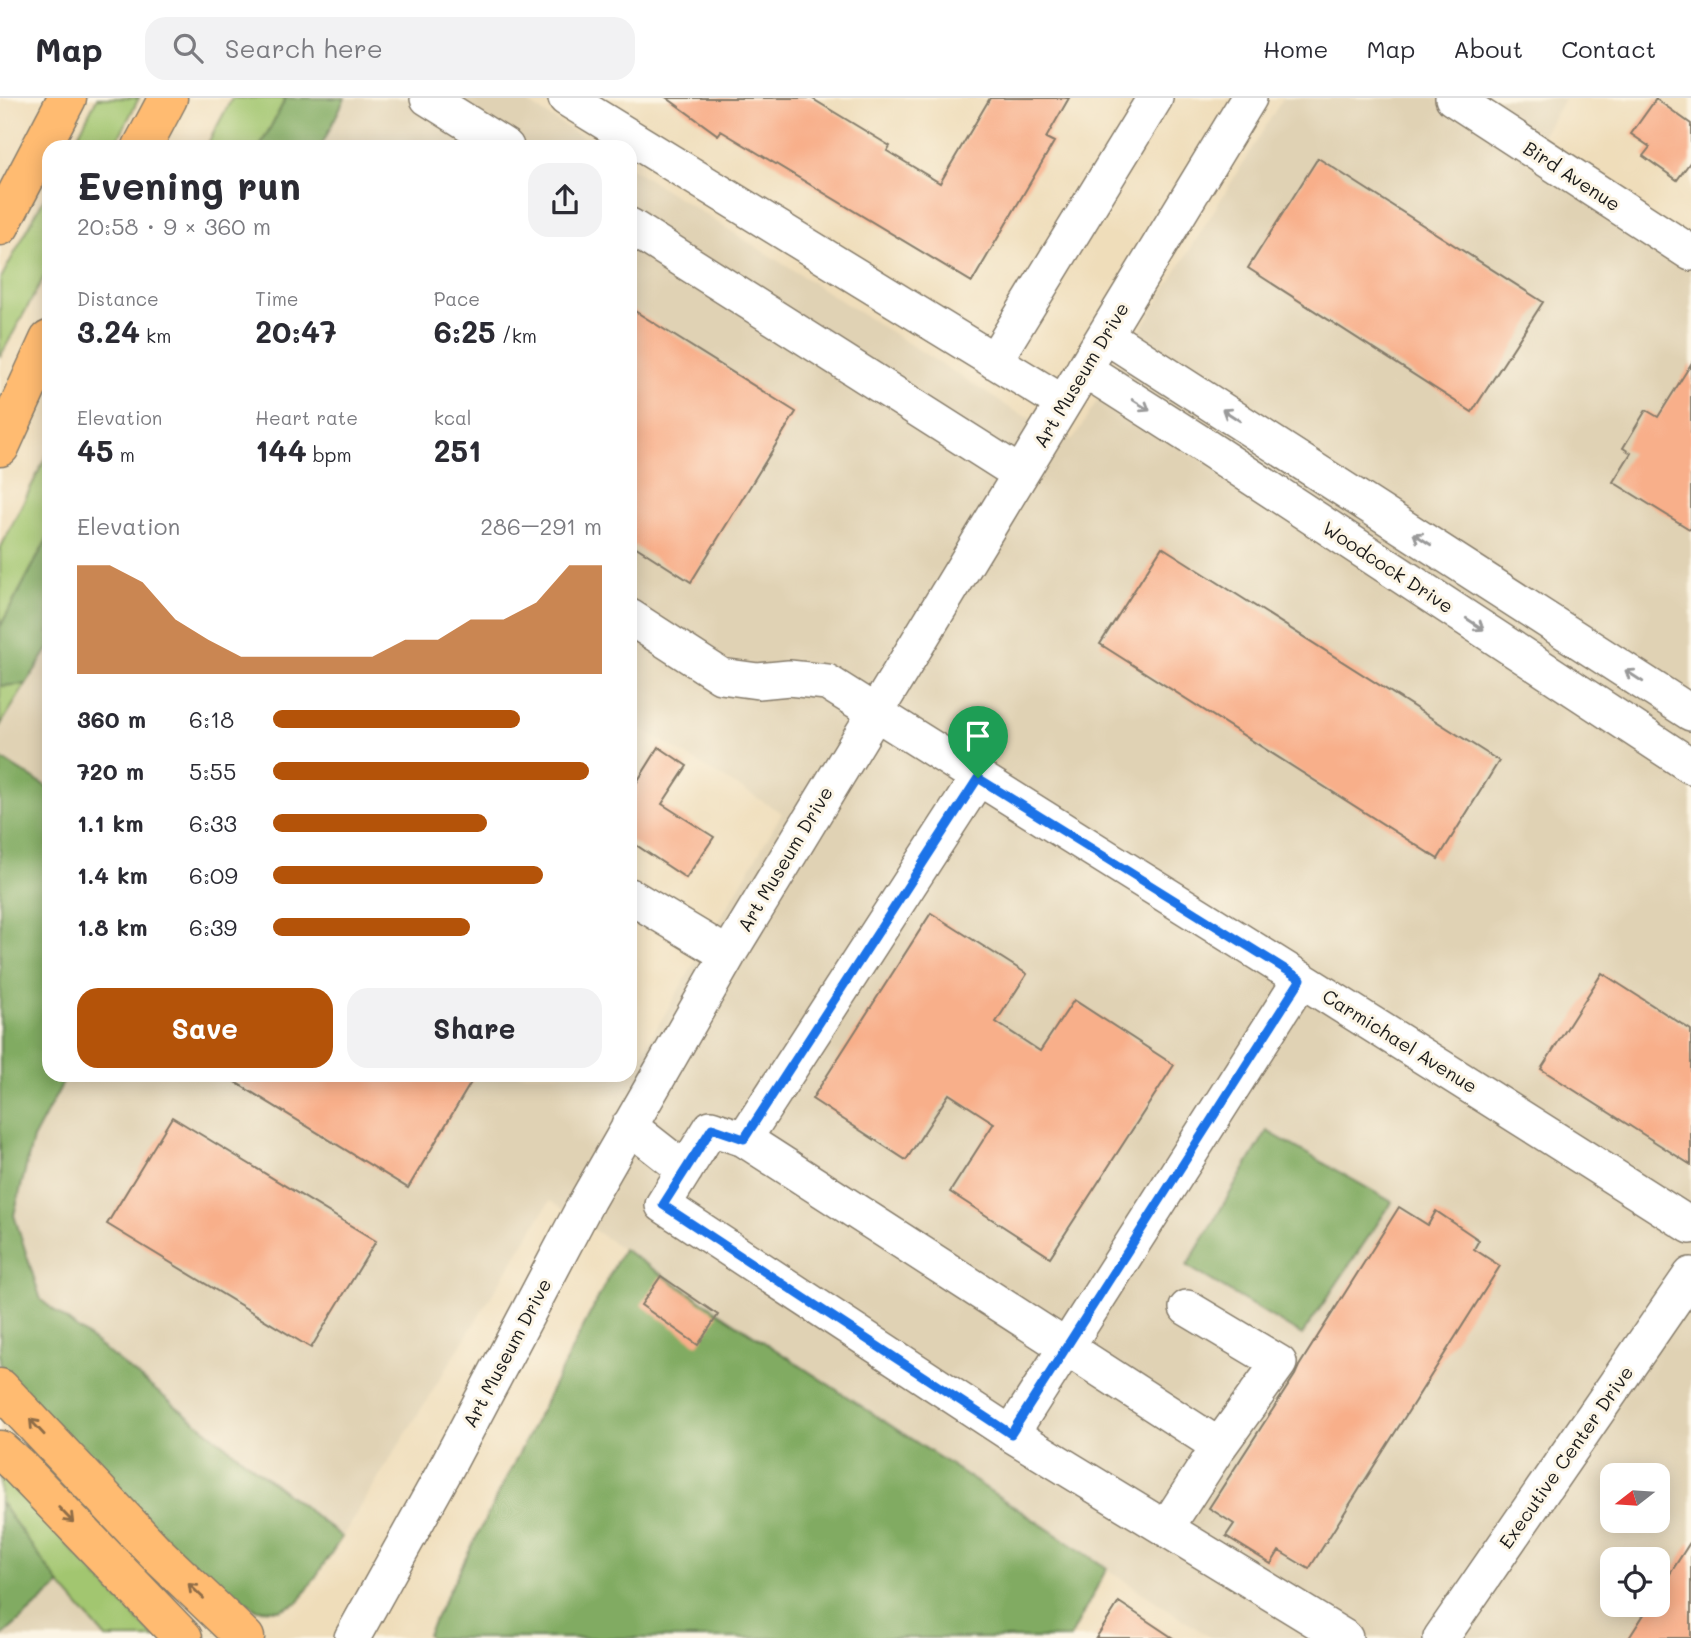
<!DOCTYPE html>
<meta charset="utf-8">
<style>
body{margin:0;font-family:Mali,sans-serif;background:#f2f2f3;color:#2b2b33;height:100vh;display:flex;flex-direction:column;font-size:26px;white-space:nowrap}
*{box-sizing:border-box;margin:0}
p{font-size:23px;color:#7c7c81}
.icon{flex:none;width:38px;height:38px;fill:none;stroke:currentColor;stroke-width:2;stroke-linecap:round;stroke-linejoin:round}
.map{position:relative;flex:1;overflow:hidden}
.details{position:absolute;left:42px;top:42px;width:595px;height:942px;display:flex;flex-direction:column;background:#fff;border-radius:21px;box-shadow:0 4px 18px #0003}
.details>*{flex:none}
.needle{width:46px;rotate:253deg}
.controls{position:absolute;left:1600px;top:1365px;display:grid;gap:14px}
.controls a{display:grid;place-items:center;width:70px;height:70px;border-radius:14px;background:#fff;box-shadow:0 4px 18px #0003;font-size:35px}
.pin{position:absolute;display:grid;place-items:center;width:60px;height:60px;color:#fff;margin:-72px -30px;border-radius:50% 50% 50% 0;rotate:-45deg;box-shadow:0 0 7px #0007}
.pin .icon{rotate:45deg}
.round{display:grid;place-items:center;flex:none;width:74px;height:74px;border-radius:21px;background:#f2f2f3}
.head{display:flex;align-items:center;justify-content:space-between;height:119px;padding:0 35px}
h1{font-size:38px;font-weight:700;line-height:52px}
.figures{display:grid;grid-template-columns:repeat(3,1fr);gap:10px;height:119px;padding:7px 35px}
.figures div{display:grid;align-content:center}
.figures b{font-size:30px;font-weight:700}
.figures small{font-size:19px;font-weight:400}
.figures p{font-size:19px}
.chart{height:196px;padding:14px 35px}
.chart p{display:flex;justify-content:space-between}
.chart svg{width:100%;height:126px;margin-top:7px;fill:#b45309;opacity:.7}
.action{display:flex;gap:14px;margin-top:auto;padding:14px 35px}
.action a{flex:1;height:80px;border-radius:21px;background:#b45309;color:#fff;font-size:28px;font-weight:700;line-height:80px;text-align:center}
.action a+a{background:#f2f2f3;color:#2b2b33}
ul{padding:0 35px;list-style:none;font-size:23px}
li{display:grid;grid-template-columns:112px 84px 1fr;align-items:center;height:52px}
li i{height:18px;border-radius:9px;background:#b45309}
header{display:flex;align-items:center;gap:42px;box-sizing:border-box;height:98px;padding:0 35px;background:#fff;border-bottom:2px solid #e1e1e2}
header strong{font-size:33px}
nav{display:flex;gap:38px;margin-inline-start:auto;font-size:24px}
.search{width:490px;height:63px;background:#f2f2f3;display:flex;align-items:center;gap:18px;box-sizing:border-box;padding:0 24px;border-radius:21px;color:#7c7c81;font-size:26px}
.map>svg:first-child{display:block}
</style>
<header>
<strong>Map</strong>
<div class="search"><svg class="icon" aria-label="search" viewBox="0 0 24 24"><circle cx="10" cy="10" r="6"/><path d="M15 15l6 6"/></svg>Search here</div>
<nav><a>Home</a><a>Map</a><a>About</a><a>Contact</a></nav>
</header>
<div class="map">
<svg width="1691" height="1540" viewBox="0 0 1691 1540">
<rect width="100%" height="100%" fill="#fcf5e5"/>
<filter id="ink" filterUnits="userSpaceOnUse"><feTurbulence type="fractalNoise" baseFrequency=".0143" numOctaves="2"/><feDisplacementMap in="SourceGraphic" scale="14" xChannelSelector="R" yChannelSelector="G"/><feConvolveMatrix kernelMatrix="1 2 1 2 8 2 1 2 1" color-interpolation-filters="sRGB"/></filter>
<filter id="wash" filterUnits="userSpaceOnUse"><feTurbulence type="fractalNoise" baseFrequency=".00686" numOctaves="4" result="noise"/><feDisplacementMap in="SourceGraphic" scale="28" xChannelSelector="R" yChannelSelector="G"/><feGaussianBlur stdDeviation="1.57" result="paint"/><feColorMatrix in="noise" values="0 0 0 0 0 0 0 0 0 0 0 0 0 0 0 0 0 1.4 0 .05"/><feComposite in="paint" operator="in"/></filter>
<g filter="url(#wash)">
<rect width="100%" height="100%" fill="#efddba"/>
<path fill="#e0d2b4" fill-rule="evenodd" d="M345 0H520L598 49H321Z
M1283 0H1565L1526 64 1691 169V1540H1211L550 1103 342 1439 41 1202 14 1117 33 1041 67 977 630 976V958L638 962 782 715 630 624V69L1015 313 1073 342ZM1612 1377H1657V1423H1612ZM1612 1461H1657V1507H1612Z
M49 550V690L0 660V628Z
M60 1487 107 1540H0Z"/>
<path fill="#a2c670" stroke="#5f7146" stroke-width="2" d="M97 0H139L114 49H72Z
M232 0H286L260 49H206Z
M49 91V170L0 259V182Z
M49 353V438L0 529V451Z
M26 586 0 628V588Z
M0 1378 15 1391 155 1540H106L60 1487 0 1404Z"/>
<path fill="#81ab62" stroke="#4e643f" stroke-width="2" d="M286 0H345L321 49H260Z
M49 438V550L26 586 0 588V529Z
M0 660 49 690V976L67 977 33 1041 14 1117 41 1202 342 1439 299 1504 280 1512 256 1511 194 1469 3 1272 0 1263Z
M1267 1033 1392 1104 1302 1237 1187 1168Z
M623 1151 1107 1470 1070 1540H431L427 1536Z
M0 1404 60 1487 0 1540Z"/>
<g id="blocks">
<path fill="#f8af8a" d="M667 0H811L890 48 887 53 940 85 990 0H1069L1046 40 1054 44 972 184 721 33 718 37Z
M1656 1 1691 26V63L1677 82 1643 58 1650 49 1631 36Z
M1318 60 1543 204 1472 314 1248 170Z
M630 210 796 314 691 484 630 445Z
M1691 266V432L1613 384 1631 355 1623 350 1646 312 1658 319Z
M1162 449 1499 663 1438 761 1100 546Z
M659 649 687 668 662 706 714 739 686 780 630 743V695Z
M931 815 1027 876 996 924 1040 953 1074 902 1174 967 1050 1159 950 1094 994 1025 949 996 906 1062 812 1001Z
M1602 875 1691 932V1067L1541 971Z
M222 976H476L408 1090Z
M172 1019 376 1143 311 1250 107 1126Z
M1399 1109 1428 1127 1436 1113 1479 1142 1474 1151 1500 1168 1309 1471 1279 1453 1271 1466 1226 1438 1234 1426 1209 1410 1295 1277 1299 1268Z
M661 1178 718 1217 698 1247 641 1207Z
M1691 1443V1540H1629L1650 1507H1657V1496Z
M1119 1504 1173 1540H1096Z"/>
</g>
</g>
<g filter="url(#ink)">
<use href="#blocks" fill-opacity="0" stroke="#867c6b" stroke-width="2"/>
<g fill="none" stroke-linecap="round" stroke-linejoin="round">
<defs>
<path id="minor" d="M428 0 506 49
M566 0 1063 305
M1453 0 1691 155
M630 128 1020 376
M1105 237 1691 615
M994 263 1155 0
M1084 271 1197 343 1691 668
M630 519 721 578 758 583 789 580 827 584C1115 766 1404 944 1691 1128
M978 680 744 1041 1219 1348
M630 798 728 857
M629 1028 685 1072
M744 1041 711 1030 663 1107 1011 1336 1345 1540
M1011 1336 1301 881
M1166 1430 1219 1348 1279 1265 1187 1210
M352 1540 443 1376 588 1101 728 857 1249 0
M1441 1540 1691 1177"/>
<path id="highway" d="M142 49 168 0
M0 128 67 0
M0 349 49 242
M0 1290 155 1454 245 1540
M0 1352 18 1368 183 1540"/>
</defs>
<use href="#minor" stroke="#867c6b" stroke-width="38"/>
<use href="#highway" stroke="#867c6b" stroke-width="41"/>
<use href="#minor" stroke="#fff" stroke-width="35"/>
<use href="#highway" stroke="#ffbb71" stroke-width="38"/>
</g>
<defs><path id="oneway-shaft" d="M-6 0H5M1.5-3L5.5 0L1.5 3" fill="none" stroke-width="1.6" stroke-linecap="round" stroke-linejoin="round" transform="scale(1.75)"/></defs>
<g stroke="#999">
<use href="#oneway-shaft" transform="translate(1141 307) rotate(32)"/>
<use href="#oneway-shaft" transform="translate(1231 317) rotate(-147)"/>
<use href="#oneway-shaft" transform="translate(1422 441) rotate(-147)"/>
<use href="#oneway-shaft" transform="translate(1475 526) rotate(33)"/>
<use href="#oneway-shaft" transform="translate(1634 578) rotate(-147)"/>
</g>
<g stroke="#8e6c46">
<use href="#oneway-shaft" transform="translate(37 1329) rotate(-133)"/>
<use href="#oneway-shaft" transform="translate(66 1417) rotate(46)"/>
<use href="#oneway-shaft" transform="translate(196 1493) rotate(-136)"/>
</g>
</g>
<g fill="none" stroke-linecap="round" stroke-linejoin="round" filter="url(#ink)">
<defs>
<path id="route" d="M978 680 1301 881 1011 1336 663 1107 712 1030 744 1041Z"/>
</defs>
<use href="#route" stroke="#fff" stroke-width="14"/>
<use href="#route" stroke="#1a73e8" stroke-width="9"/>
</g>
<g text-anchor="middle" stroke-width="6" stroke-linejoin="round" paint-order="stroke">
<g font-size="19" fill="#1c1c1c" stroke="#fcf5e5">
<text transform="translate(1572 78) rotate(33)" y="7">Bird Avenue</text>
<text transform="translate(1081 277) rotate(-59)" y="7">Art Museum Drive</text>
<text transform="translate(1388 469) rotate(33)" y="7">Woodcock Drive</text>
<text transform="translate(785 761) rotate(-59)" y="7">Art Museum Drive</text>
<text transform="translate(1400 943) rotate(32)" y="7">Carmichael Avenue</text>
<text transform="translate(507 1255) rotate(-62)" y="7">Art Museum Drive</text>
<text transform="translate(1566 1359) rotate(-55)" y="7">Executive Center Drive</text>
</g>
</g>
</svg>
<div class="controls">
<a><svg class="needle" viewBox="-14 -14 28 28"><path d="M0-13l5 13h-10z" fill="#e53935"/><path d="M0 13l5-13h-10z" fill="#7c7c81"/></svg></a>
<a><svg class="icon" aria-label="locate" viewBox="0 0 24 24"><circle cx="12" cy="12" r="6"/><path d="M12 2v4M12 18v4M2 12h4M18 12h4"/></svg></a>
</div>
<div class="pin" style="left:978px;top:680px;background:#1e9e55"><svg class="icon" aria-label="arrive" viewBox="0 0 24 24"><path d="M6 21V4h12l-3 4 3 4H6"/></svg></div>
<section class="details">
<div class="head"><div><h1>Evening run</h1><p>20:58 · 9 × 360 m</p></div><a class="round"><svg class="icon" aria-label="share" viewBox="0 0 24 24"><path d="M12 15V3M7 8l5-5 5 5M5 13v7h14v-7"/></svg></a></div>
<div class="figures">
<div><p>Distance</p><b>3.24<small> km</small></b></div>
<div><p>Time</p><b>20:47</b></div>
<div><p>Pace</p><b>6:25<small> /km</small></b></div>
</div>
<div class="figures">
<div><p>Elevation</p><b>45<small> m</small></b></div>
<div><p>Heart rate</p><b>144<small> bpm</small></b></div>
<div><p>kcal</p><b>251</b></div>
</div>
<div class="chart"><p><span>Elevation</span>286–291 m</p>
<svg viewBox="0 0 160 44" preserveAspectRatio="none"><path d="M0 44V6L10 6L20 12L30 25L40 32L50 38L60 38L70 38L80 38L90 38L100 32L110 32L120 25L130 25L140 19L150 6L160 6V44z"/></svg>
</div>
<ul>
<li><b>360 m</b>6:18<i style="width:75%"></i></li>
<li><b>720 m</b>5:55<i style="width:96%"></i></li>
<li><b>1.1 km</b>6:33<i style="width:65%"></i></li>
<li><b>1.4 km</b>6:09<i style="width:82%"></i></li>
<li><b>1.8 km</b>6:39<i style="width:60%"></i></li>
</ul>
<div class="action"><a>Save</a><a>Share</a></div>
</section>
</div>
